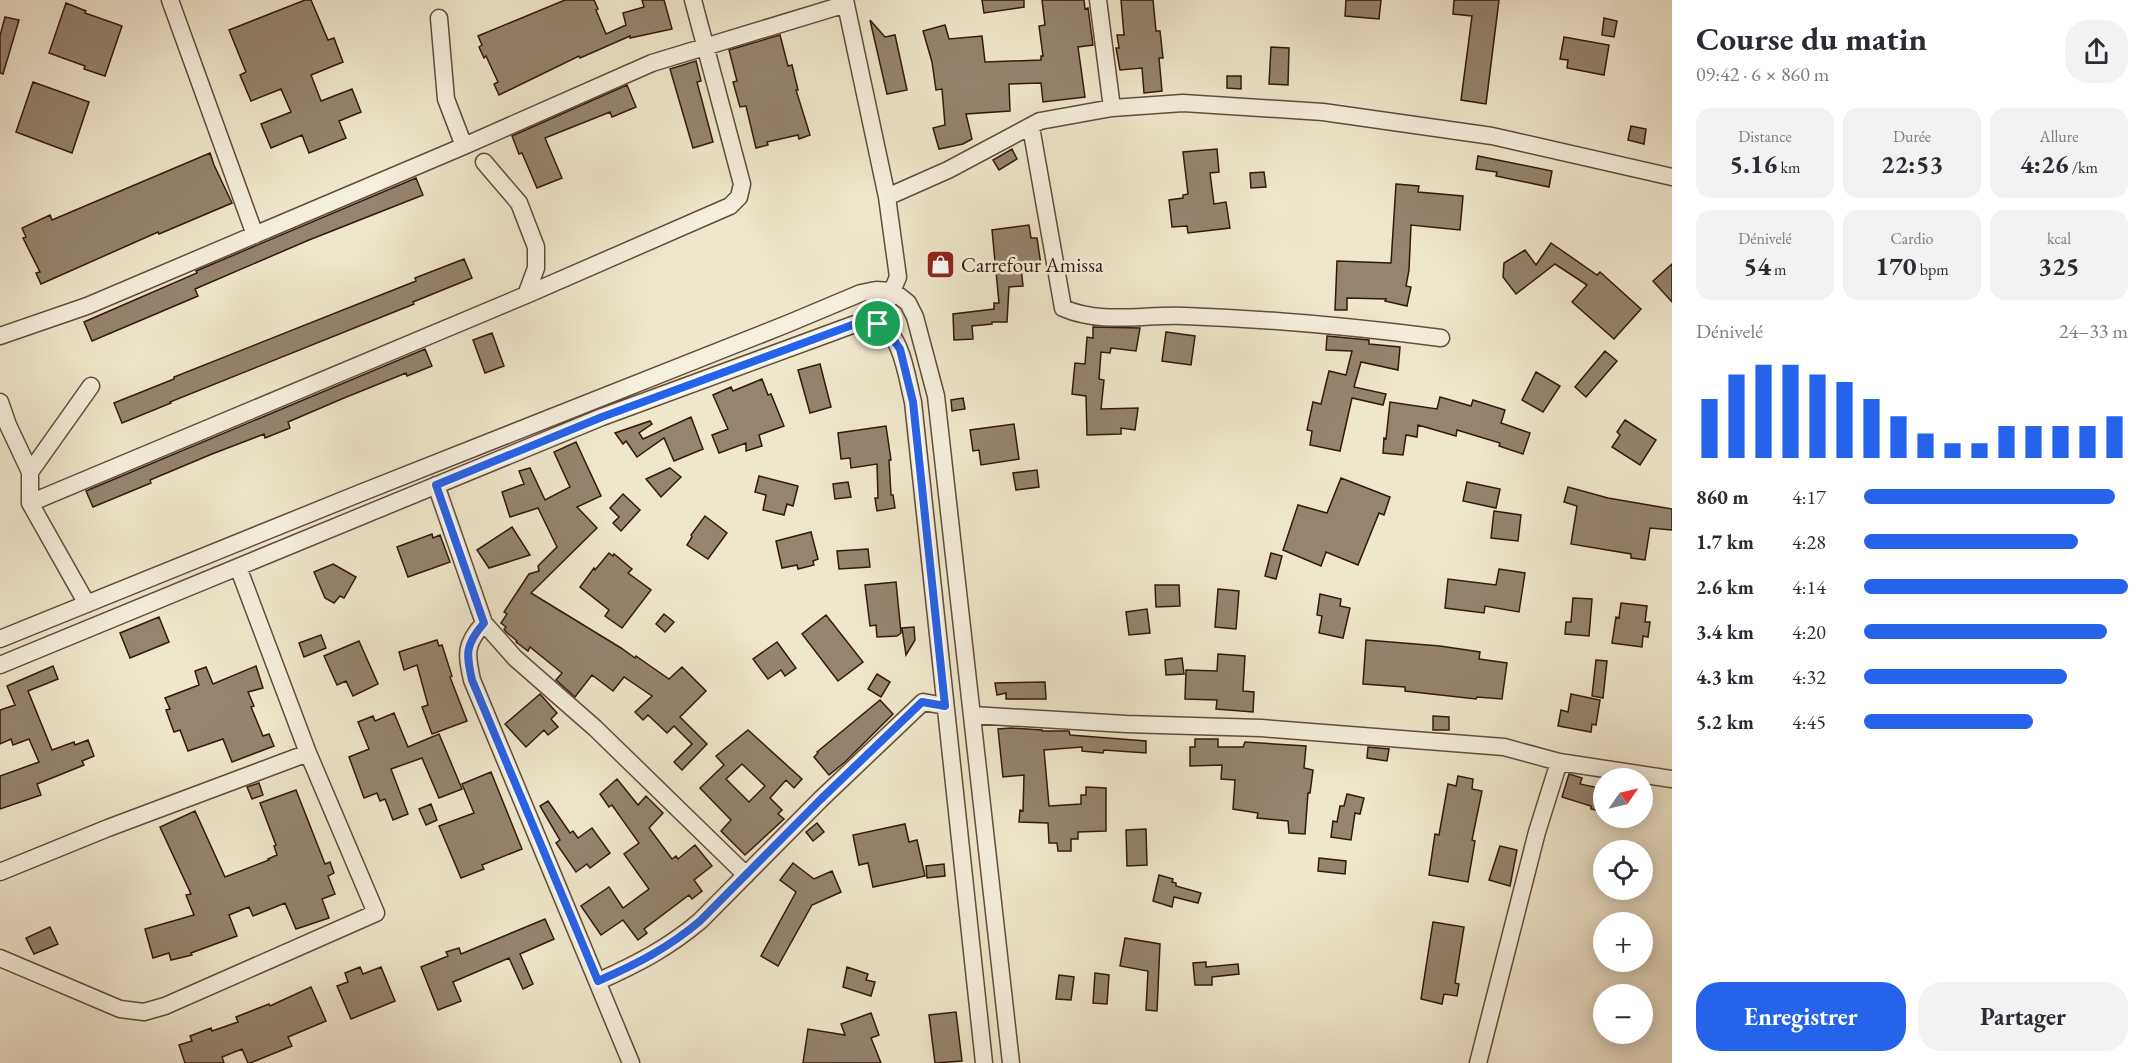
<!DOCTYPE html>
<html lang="fr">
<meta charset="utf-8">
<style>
body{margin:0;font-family:"EB Garamond",serif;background:#f2f2f3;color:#2b2b33;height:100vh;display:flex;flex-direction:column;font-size:22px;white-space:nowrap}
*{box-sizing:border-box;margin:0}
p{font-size:20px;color:#7c7c81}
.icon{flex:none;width:33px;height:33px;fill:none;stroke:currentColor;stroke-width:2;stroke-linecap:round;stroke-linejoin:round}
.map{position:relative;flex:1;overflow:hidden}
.drawer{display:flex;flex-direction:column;background:#fff;width:480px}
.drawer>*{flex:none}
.needle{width:39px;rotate:56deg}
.buttons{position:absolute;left:1593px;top:768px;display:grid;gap:12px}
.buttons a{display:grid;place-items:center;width:60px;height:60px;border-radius:50%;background:#fff;box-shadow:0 3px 15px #0003;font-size:30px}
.pin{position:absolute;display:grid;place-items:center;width:51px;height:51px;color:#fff;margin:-26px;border:3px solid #fff;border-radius:50%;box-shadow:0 2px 6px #0007}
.round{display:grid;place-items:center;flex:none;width:63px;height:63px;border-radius:24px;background:#f2f2f3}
.overview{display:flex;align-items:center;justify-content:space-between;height:102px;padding:0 24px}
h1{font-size:33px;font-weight:700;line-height:45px}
.stats{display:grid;grid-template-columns:repeat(3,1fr);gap:9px;height:102px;padding:6px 24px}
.stats div{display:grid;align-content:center;border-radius:15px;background:#f2f2f3;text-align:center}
.stats b{font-size:26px;font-weight:700}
.stats small{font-size:16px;font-weight:400}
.stats p{font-size:16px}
.chart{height:168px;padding:12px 24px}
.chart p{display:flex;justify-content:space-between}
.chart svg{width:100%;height:108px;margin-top:6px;stroke:#2563eb;stroke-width:6}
.primary-button{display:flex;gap:12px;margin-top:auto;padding:12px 24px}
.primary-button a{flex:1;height:69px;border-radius:24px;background:#2563eb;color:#fff;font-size:24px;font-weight:700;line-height:69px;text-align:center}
.primary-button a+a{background:#f2f2f3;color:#2b2b33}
ul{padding:0 24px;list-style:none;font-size:20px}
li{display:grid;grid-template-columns:96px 72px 1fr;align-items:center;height:45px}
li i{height:15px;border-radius:8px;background:#2563eb}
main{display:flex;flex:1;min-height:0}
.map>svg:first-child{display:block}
</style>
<main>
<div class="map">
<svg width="1672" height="1063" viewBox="0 0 1672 1063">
<rect width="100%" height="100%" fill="#efe7cc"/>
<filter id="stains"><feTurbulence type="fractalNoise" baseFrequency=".00333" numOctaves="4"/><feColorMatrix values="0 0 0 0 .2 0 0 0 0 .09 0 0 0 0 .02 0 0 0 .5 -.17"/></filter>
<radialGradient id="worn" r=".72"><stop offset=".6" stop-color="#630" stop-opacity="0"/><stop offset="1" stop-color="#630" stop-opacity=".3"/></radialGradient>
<path fill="#948470" stroke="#32190c" stroke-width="1.5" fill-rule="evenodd" d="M305 0H311L328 40 334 38 343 62 311 75 321 101 352 89 361 112 339 121 346 138 309 153 302 135 271 148 261 124 291 112 281 89 251 101 240 75 246 72 229 30Z
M565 0H594L598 9 596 10 606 34 626 25 623 13 644 7 642 0H664L672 29 630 38V36L580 58 579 56 499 95 494 84 498 82 486 56 484 58 479 47 482 45 478 36Z
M982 0H1024V7L984 13Z
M1042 0H1084L1085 9 1088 8 1093 45 1078 47 1085 97 1043 102 1041 83 1009 84 1010 111 966 114 972 139 963 144 939 149 933 128 945 125 942 89 936 90 932 62 923 31 945 25 949 39 982 36 985 62 1041 60V56H1043L1039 26 1045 25Z
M1121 0H1153L1156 31H1160L1163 58H1159L1162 91 1144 93 1142 68 1120 70 1116 48H1119L1117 35H1124Z
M1346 0H1381L1379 19 1345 16Z
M1454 0H1499L1486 104 1461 100 1472 16 1453 14Z
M66 3 86 11 85 13 122 26 105 76 84 69 85 66 49 53Z
M5 17 19 20 3 74 0 73V36Z
M1604 18 1617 21 1614 37 1602 35Z
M870 20 885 37 895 35 907 90 887 94Z
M780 35 788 66 792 65 798 90H796L810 135 799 139 798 135 767 142 768 145 756 148 746 106 740 107 733 82 737 81 729 50Z
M1564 37 1609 45 1604 75 1567 68 1568 60 1560 59Z
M1271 47 1289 48 1288 85 1269 84Z
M696 61 701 81 697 82 713 142 693 148 670 69Z
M1227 76H1241V89L1227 88Z
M33 82 89 102 72 153 16 132Z
M627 85 636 107 612 117 610 112 545 138 562 178 537 188 522 153 519 154 512 136Z
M1631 126 1646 129 1644 144 1628 140Z
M1012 149 1017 159 999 170 993 160Z
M1217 149 1219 172 1210 173 1214 204 1226 202 1230 228 1188 233 1187 226 1172 227 1169 200 1183 198V195L1188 194 1183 152Z
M210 153 214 165 232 203 159 234 158 232 41 284 36 273 40 272 23 238 26 237 22 228 50 215 52 220Z
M1478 156 1552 171 1549 187 1496 176 1497 172 1476 169Z
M1264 172 1266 187 1251 188 1250 173Z
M416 178 423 195 309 240 195 289 198 296 92 341 84 322 197 273 196 271Z
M1396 184 1419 186 1418 192 1463 196 1460 230 1411 225 1409 270 1406 286 1411 287 1407 306 1385 301 1386 299 1347 298V310H1335L1337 261 1391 263Z
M1029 225 1031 238H1037L1041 265 1021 267 1023 286 1009 287 1007 322H992V324L972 326 973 339 954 340 953 314 994 309V303H999L992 230Z
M1551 243 1597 275 1600 272 1641 309 1614 339 1572 302 1587 285 1555 264 1516 294 1503 277 1504 263 1525 250 1536 265Z
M464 259 472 278 413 302 414 304 170 402 171 403 122 423 114 403 174 379V377L416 281 415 278Z
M1672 264V302L1653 281Z
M1093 327 1140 328 1136 351 1111 348 1110 353 1101 352 1099 379 1104 380 1101 409 1138 408 1135 430 1121 428V434L1087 435 1086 396 1072 394 1075 363 1085 364 1087 337 1093 338Z
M1166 332 1195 336 1191 365 1162 361Z
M492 333 504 366 485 373 473 340Z
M1327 336 1369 340V344L1400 347 1398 370 1361 362 1354 387 1386 394 1383 405 1352 398 1340 451 1310 445 1312 431 1307 430 1313 402 1321 404 1329 371 1346 375 1352 351 1326 350Z
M425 349 432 366 407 376 406 373 344 398 288 422 290 428 265 438 264 434 212 454 150 480 151 483 93 507 86 491Z
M1605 351 1617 361 1586 397 1575 387Z
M820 364 831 407 810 413 798 370Z
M1536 372 1560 386 1543 412 1522 400Z
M762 379 768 395 771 394 784 426 759 435 762 446 746 451V443L719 453 712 435 728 429 713 395 731 387 733 391Z
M1440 397 1471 406 1473 400 1505 410 1501 423 1530 433 1523 454 1499 446 1500 443 1457 430 1456 436 1418 425 1417 437 1406 435 1403 455 1383 453 1384 438 1386 439 1390 402 1437 409Z
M963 398 965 409 952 411 951 400Z
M691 417 703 449 674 461 664 438 637 457 626 441 623 444 615 433 650 421 652 424 639 433 643 439Z
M1625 420 1656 440 1640 465 1612 447 1620 435 1617 432Z
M1014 424 1019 459 981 465 979 450 973 451 970 430Z
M886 426 891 460H889L891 495H893L895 508 877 511 875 498H878L877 464 851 468 850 458 841 459 838 433Z
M576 442 601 496 577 507 597 528 531 593 621 648 635 658 636 656 669 679 682 667 706 691 680 717 707 744 682 770 674 762 692 744 674 726 667 733 648 715 643 720 635 712 652 696 624 677 613 691 592 675 575 697 556 680 562 673 530 647 528 651 516 642 517 641 506 632 504 629 506 627 501 623 507 614 504 612 529 574 539 571 538 566 557 547 538 508 510 517 502 492 524 484 519 471 530 468 545 500 570 487 554 452Z
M670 468 681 477 661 497 646 479Z
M1037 470 1039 487 1016 490 1013 473Z
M759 476 798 486 793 506 787 504 784 515 763 510 766 495 755 492Z
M1341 478 1390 497 1384 515 1379 513 1358 565 1326 552 1321 566 1283 550 1298 505 1327 513Z
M848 482 851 497 835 499 833 484Z
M1467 482 1500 489 1496 508 1463 501Z
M1568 487 1608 498 1672 509V530L1650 528 1645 560 1631 558V554L1571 544 1577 506 1564 502Z
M623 494 640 510 621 531 613 523 619 517 610 508Z
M1494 511 1521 515 1518 541 1491 538Z
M705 516 727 533 708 559 687 545 692 537 691 535Z
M512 527 530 555 489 568 477 550Z
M811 532 818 559 813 561 814 565 798 569 797 565 782 568 776 541Z
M432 534 433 538 440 535 450 562 408 577 397 547Z
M868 549 870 567 839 569 837 551Z
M609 553 613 556 614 554 632 569 628 573 651 590 622 628 605 616 609 610 580 587 594 568 595 570Z
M1271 553 1282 556 1276 579 1265 576Z
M333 564 356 577 344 598 340 596 334 603 325 598 314 572Z
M1499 569 1525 573 1519 612 1485 606 1484 613 1445 608 1448 579 1496 585Z
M896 582 901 633 897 636 877 637 876 625 870 626 865 585Z
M1155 585H1179L1180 606 1156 607Z
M1218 589 1239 591 1236 629 1215 627Z
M1320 594 1341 599 1340 606 1350 608 1343 638 1319 633 1322 616 1317 615Z
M1573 598 1592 599 1589 636 1565 634 1566 622H1571Z
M1621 603 1647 606 1645 622H1650L1648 637 1643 636 1642 647 1612 643 1616 617 1619 618Z
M1147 609 1150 633 1129 635 1126 612Z
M664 614 674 622 665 632 656 624Z
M826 615 863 662 838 681 802 634Z
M159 617 169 642 130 658 120 633Z
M914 627 915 640 906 655 902 628Z
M321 635 326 648 304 657 299 643Z
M437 640 439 646 442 645 452 676 450 677 467 721 432 734 422 707 428 705 417 665 404 670 399 652Z
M1366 640 1440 646 1480 652 1479 659 1507 663 1502 699 1477 697 1476 699 1405 691V687L1363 684Z
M359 641 378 684 353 696 346 681 337 685 324 656Z
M777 642 796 668 785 676 781 670 768 679 753 659Z
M1218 654 1245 656 1243 691 1254 692 1253 712 1216 709 1217 700 1185 699 1186 670 1217 671Z
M1182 658 1184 674 1166 675 1165 660Z
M1596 660 1607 661 1603 698 1592 696Z
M53 666 58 679 28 691 52 750 74 742 75 745 88 740 94 756 82 761 84 765 37 784 41 795 0 809V776L39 762 29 739 13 745 11 739 0 744V710L15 705 7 686Z
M256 666 263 688 248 692 254 706 251 707 263 736 269 734 274 746 232 762 223 739 188 751 180 730 174 732 166 710 170 709 165 698 199 685 195 671 206 667 213 684Z
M877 674 890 682 881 697 868 689Z
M1045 682 1046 699H1006V693L997 695 995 683Z
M540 694 557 713 551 719 558 727 548 735 544 730 526 747 505 724Z
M1571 694 1600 700 1596 725 1592 724 1591 732 1558 726 1561 710 1568 712Z
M880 700 893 714 845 762 829 775 814 757 818 753 817 752Z
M394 713 408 747 439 734 462 789 439 798 422 758 391 769 408 814 393 820 385 799 380 801 377 793 364 798 349 757 369 749 358 722 373 716 375 721Z
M1433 716 1449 717V730H1433Z
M1011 728 1042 730V731H1069L1070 735 1146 741V753L1104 750 1103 753 1082 751V747L1044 750 1049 806 1081 804V795H1086V787L1106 788V831L1078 832V839H1071V851H1058L1057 843H1049L1048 823 1019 822 1020 810 1023 811 1024 775 1003 777 998 729Z
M748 730 802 779 794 788 786 780 770 798 782 810 778 814 784 819 745 855 721 831 731 820 700 788 724 765 716 756ZM742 764 765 786 749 802 726 779Z
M1195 739H1218V747H1243L1245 742 1306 746 1304 768 1313 770 1310 793H1308L1305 834 1289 833 1288 821 1257 818 1258 813 1233 809 1235 780 1221 779 1222 765 1190 766V747H1195Z
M1368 747 1389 749 1387 761 1367 758Z
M491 772 522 849 482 865 484 869 461 878 439 826 474 813 462 784Z
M1569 774 1582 778 1580 784 1604 789V812L1591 809V806L1562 797Z
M1458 776 1473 779 1472 789 1482 791 1472 840 1475 841 1468 882 1429 875 1435 834 1439 835 1448 784 1456 786Z
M617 779 638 805 646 796 663 813 649 828 672 859 676 856 678 859 695 845 712 866 694 880 702 891 692 899 689 895 644 929 647 933 638 940 623 920 601 935 581 906 609 887 623 908 649 889 624 854 639 843 612 805 609 807 600 794Z
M259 783 263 795 252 799 247 787Z
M296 790 325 864 330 862 334 873 328 876 335 894 322 899 329 918 296 929 285 903 253 916 249 907 229 915 237 936 191 953 192 955 171 960 169 953 153 958 145 929 194 915 186 895 191 894 160 827 195 811 225 877 269 860 268 859 277 855 274 846 276 845 260 803Z
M1347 794 1364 798 1360 814 1355 813 1351 840 1331 837 1333 821 1337 822 1340 806H1344Z
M548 801 570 833 573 831 578 838 592 828 610 853 590 868 587 864 576 872 556 843 560 840 540 806Z
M431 804 437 820 426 825 419 809Z
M817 823 824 832 813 841 806 832Z
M905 824 909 842 917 840 925 876 873 887 868 863 859 865 853 835Z
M1146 829 1147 865 1127 866 1126 830Z
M1500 846 1517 850 1510 886 1489 880Z
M1319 858 1346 861 1345 874 1318 871Z
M793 863 814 879 832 871 841 892 812 905 778 966 761 956 796 892 780 880Z
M944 864 945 876 927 878 926 866Z
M1159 875 1173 879 1172 882 1176 883V886L1201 893 1198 903 1174 897 1172 907 1153 901Z
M545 919 554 939 520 954 533 984 523 989 509 958 453 982 461 1001 438 1010 421 967 448 956 446 952 459 948 461 954Z
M1433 922 1464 927 1455 983 1459 984 1457 996 1444 994 1442 1004 1421 999Z
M50 927 58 944 34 954 26 938Z
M1125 938 1160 944 1157 1011 1146 1010 1148 971 1120 966Z
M1206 962V967L1238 964 1239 974 1212 977V985H1195L1193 963Z
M360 967 363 974 381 967 395 1001 351 1019 337 986 348 982 345 973Z
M847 967 868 974 866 980 875 982 871 996 843 987Z
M1095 973 1109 975 1107 1004 1093 1003Z
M1059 975 1074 977 1071 1000 1056 999Z
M311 987 326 1021 288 1037 292 1046 250 1063H248L242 1049 222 1057 224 1063H185L179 1045 192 1041 190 1036 211 1028 212 1031 238 1022 236 1017 269 1004 270 1006Z
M956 1012 962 1061 935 1063 929 1015Z
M871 1013 879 1035 871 1038 881 1063H803L808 1029 845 1035 841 1024Z"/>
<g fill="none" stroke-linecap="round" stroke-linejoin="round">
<defs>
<path id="minor" d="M170 0 255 235
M845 0 887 197 898 277 878 324
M1098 0 1112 108
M439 18 446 99 464 146
M1031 127 1063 308C1102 325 1144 314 1185 316 1271 319 1356 327 1441 338
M484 162 519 203 536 247V268L526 295
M887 197 948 170 1040 121 1112 108 1183 103 1323 112 1492 136 1672 177
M0 336 87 306 464 146 652 63 846 4
M0 402 8 425 30 472V503L87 604
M30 472 91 386
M436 485 484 623 515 658 595 728 746 875
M30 503 526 295 730 206 739 197 742 184 693 0
M484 623C465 644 466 653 472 680L631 1063
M0 639 358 494 787 324 861 293 876 290 893 291 908 303 915 317 936 396 1011 1063
M0 665 602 417 855 324C861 323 868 321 874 323 902 329 907 379 913 402L984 1063
M973 715 1126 724 1261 728 1504 747 1559 762 1672 779
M0 872 108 828 308 753
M0 958 120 1009 144 1012 165 1006 376 913 308 753 238 567
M599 981C637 964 668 948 700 921L821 799 923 702 945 706
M1478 1063 1537 832 1559 762"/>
</defs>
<use href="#minor" stroke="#614c3c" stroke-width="19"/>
<use href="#minor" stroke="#f5efde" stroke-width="16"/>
</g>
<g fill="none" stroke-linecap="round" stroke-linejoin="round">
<defs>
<path id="route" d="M872 322 878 324 889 333 900 349 913 402 945 706 922 702 821 799 700 921C668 948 637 964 598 981L472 680C466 653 465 645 484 623L436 485 602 417 855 324Z"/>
</defs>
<use href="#route" stroke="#fff" stroke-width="12"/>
<use href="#route" stroke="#2563eb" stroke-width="8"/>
</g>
<defs>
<symbol id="shop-square" viewBox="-11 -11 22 22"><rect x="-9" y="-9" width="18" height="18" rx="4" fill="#8f2418" stroke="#f5efde"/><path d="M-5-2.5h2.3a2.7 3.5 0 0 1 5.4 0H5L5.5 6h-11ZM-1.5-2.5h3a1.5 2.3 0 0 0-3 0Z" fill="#fff"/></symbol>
</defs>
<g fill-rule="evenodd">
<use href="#shop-square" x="924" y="248" width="33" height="33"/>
</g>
<g text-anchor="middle" stroke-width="5" stroke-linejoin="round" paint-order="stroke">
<g font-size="21" fill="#32190c" stroke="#f5efde" text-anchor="start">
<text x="961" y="272">Carrefour Amissa</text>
</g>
</g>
<rect width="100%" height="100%" filter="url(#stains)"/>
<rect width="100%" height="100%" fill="url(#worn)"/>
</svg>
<div class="buttons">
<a><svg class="needle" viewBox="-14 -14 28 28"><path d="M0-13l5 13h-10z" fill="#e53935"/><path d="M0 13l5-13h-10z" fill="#7c7c81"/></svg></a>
<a><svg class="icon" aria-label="locate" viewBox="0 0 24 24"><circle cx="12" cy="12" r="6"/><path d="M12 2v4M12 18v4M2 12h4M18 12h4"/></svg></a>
<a>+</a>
<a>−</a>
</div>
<div class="pin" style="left:878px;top:324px;background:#1e9e55"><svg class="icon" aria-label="arrive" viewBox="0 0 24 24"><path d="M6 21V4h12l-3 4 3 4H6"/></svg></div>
</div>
<section class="drawer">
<div class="overview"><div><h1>Course du matin</h1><p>09:42 · 6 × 860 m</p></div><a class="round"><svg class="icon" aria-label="share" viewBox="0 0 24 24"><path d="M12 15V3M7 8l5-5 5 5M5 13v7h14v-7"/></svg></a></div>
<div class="stats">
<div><p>Distance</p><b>5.16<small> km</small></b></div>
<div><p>Durée</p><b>22:53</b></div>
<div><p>Allure</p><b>4:26<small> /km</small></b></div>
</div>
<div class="stats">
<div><p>Dénivelé</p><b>54<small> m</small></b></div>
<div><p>Cardio</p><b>170<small> bpm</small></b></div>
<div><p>kcal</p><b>325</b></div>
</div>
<div class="chart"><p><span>Dénivelé</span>24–33 m</p>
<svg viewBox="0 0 160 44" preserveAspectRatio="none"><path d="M5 44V20M15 44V10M25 44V6M35 44V6M45 44V10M55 44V13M65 44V20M75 44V27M85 44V34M95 44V38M105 44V38M115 44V31M125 44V31M135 44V31M145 44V31M155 44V27"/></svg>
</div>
<ul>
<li><b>860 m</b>4:17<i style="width:95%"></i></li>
<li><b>1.7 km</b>4:28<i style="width:81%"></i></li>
<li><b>2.6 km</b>4:14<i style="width:100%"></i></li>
<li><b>3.4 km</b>4:20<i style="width:92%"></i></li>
<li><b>4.3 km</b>4:32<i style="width:77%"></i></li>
<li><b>5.2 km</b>4:45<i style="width:64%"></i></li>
</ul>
<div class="primary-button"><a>Enregistrer</a><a>Partager</a></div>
</section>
</main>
